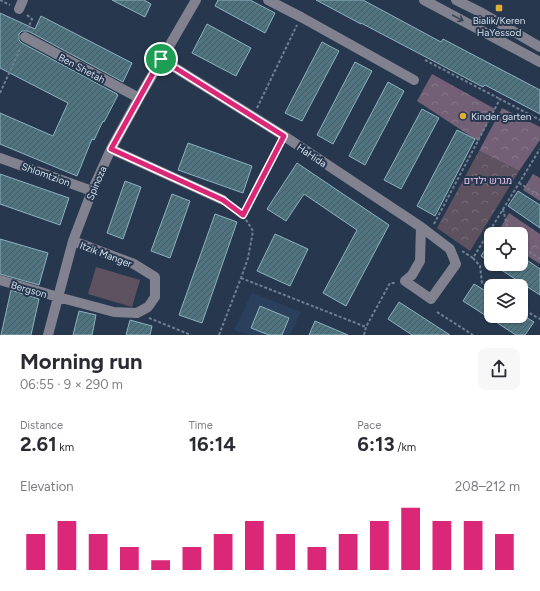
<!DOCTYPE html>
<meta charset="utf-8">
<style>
body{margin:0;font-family:Figtree,Heebo,sans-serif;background:#f7f7f7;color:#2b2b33;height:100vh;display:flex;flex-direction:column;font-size:15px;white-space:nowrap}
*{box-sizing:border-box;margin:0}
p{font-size:13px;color:#7c7c81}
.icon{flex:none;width:22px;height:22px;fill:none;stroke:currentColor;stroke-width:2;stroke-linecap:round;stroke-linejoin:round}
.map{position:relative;height:335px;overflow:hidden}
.panel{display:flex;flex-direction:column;background:#fff;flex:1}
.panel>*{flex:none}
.buttons{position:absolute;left:484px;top:227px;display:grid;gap:8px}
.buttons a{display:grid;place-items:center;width:44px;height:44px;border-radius:8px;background:#fff;box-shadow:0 1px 3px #0004;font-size:20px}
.pin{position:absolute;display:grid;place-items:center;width:34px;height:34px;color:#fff;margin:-17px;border:2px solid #fff;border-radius:50%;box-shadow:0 1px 4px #0007}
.round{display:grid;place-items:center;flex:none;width:42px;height:42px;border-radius:8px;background:#f7f7f7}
.head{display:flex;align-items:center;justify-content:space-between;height:68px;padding:0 20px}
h1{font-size:22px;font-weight:700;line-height:30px}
.figures{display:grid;grid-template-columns:repeat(3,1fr);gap:6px;height:68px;padding:4px 20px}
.figures div{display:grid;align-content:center}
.figures b{font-size:20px;font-weight:700}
.figures small{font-size:11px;font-weight:400}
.figures p{font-size:11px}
.chart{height:112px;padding:8px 20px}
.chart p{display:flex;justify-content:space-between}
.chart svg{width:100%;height:72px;margin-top:4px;stroke:#db2777;stroke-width:6}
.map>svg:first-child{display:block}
</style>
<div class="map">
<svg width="540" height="335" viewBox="0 0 540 335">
<defs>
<pattern id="forest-crowns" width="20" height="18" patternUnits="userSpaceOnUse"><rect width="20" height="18" fill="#735f76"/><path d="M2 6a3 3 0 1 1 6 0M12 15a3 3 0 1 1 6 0" fill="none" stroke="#86768a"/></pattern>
<pattern id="park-crowns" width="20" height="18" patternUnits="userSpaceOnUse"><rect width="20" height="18" fill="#5f5260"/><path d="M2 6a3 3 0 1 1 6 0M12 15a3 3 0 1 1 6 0" fill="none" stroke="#756a77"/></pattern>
<pattern id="building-hatch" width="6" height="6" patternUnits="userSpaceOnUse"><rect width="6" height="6" fill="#4f737f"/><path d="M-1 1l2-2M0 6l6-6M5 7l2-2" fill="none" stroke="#485b63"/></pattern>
</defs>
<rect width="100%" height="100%" fill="#27384e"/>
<path fill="#2a405c" d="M252 293 301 312 290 335H249L234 330Z"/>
<path fill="url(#forest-crowns)" d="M432 74 495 109 478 141 417 101Z
M502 108 540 127V140L519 171 479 151Z
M533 174 540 178V201L523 190Z
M509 213 540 234V264L521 252V234H497Z"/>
<path fill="url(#park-crowns)" d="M479 151 519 171 470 251 437 228Z"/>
<path fill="#5f5260" d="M96 267 140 280 132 307 88 294Z"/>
<path fill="url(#building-hatch)" stroke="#8cb2bf" d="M112 0H144L151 4 145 17Z
M218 0H250L275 13 265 33 215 6Z
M316 0H363L441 42 443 39 540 90V114L485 85 483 87 361 23V24Z
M0 13 35 29 41 16 132 63 123 82 28 31H22L19 34V40L22 43 117 94H116L118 95 104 122 103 121 94 140 92 139 77 176 0 144V113L53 136 68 103 0 68Z
M207 24 251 48 236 76 192 53Z
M322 42 339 51 302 121 285 113Z
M355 62 372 71 333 144 317 135Z
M388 82 404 91 365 165 349 156Z
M422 109 439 118 401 189 384 180Z
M457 130 475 139 435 216 417 206Z
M188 143 252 166 243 193 178 170Z
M297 163 389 225 346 306 323 293 357 230 304 194 286 221 267 209Z
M0 174 69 198 60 225 0 204Z
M125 181 141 187 123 239 107 233Z
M518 191 540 205V228L508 206Z
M172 194 190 201 170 258 151 251Z
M215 214 237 222 202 323 179 315Z
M275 234 308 249 290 286 257 271Z
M0 239 48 253 39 285 0 274Z
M491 240V263L481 256Z
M521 256 540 269V295L492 264H521Z
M474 284 491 294V316H524L534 322 525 335H516L463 301Z
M11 290 39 299 31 335H1Z
M399 302 450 335H412L388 319Z
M260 306 289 318 282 335H269L251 328Z
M79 311 96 315 92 335H73Z
M130 320 152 326 150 335H126Z
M315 321 348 335H309Z"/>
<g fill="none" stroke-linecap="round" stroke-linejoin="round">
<path stroke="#707e91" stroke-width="2" stroke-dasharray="3 2" stroke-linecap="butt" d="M0 0 10 5
M27 15 32 19 28 28
M425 60 500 99
M0 93 21 47
M257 108 297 25
M519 183 540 196
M503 209 509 234
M243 215 280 144
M434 224 500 99 540 120
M521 246 540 259
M462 251 473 258 540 149
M473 258 480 266 482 283 491 289
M241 278 366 327
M521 308 540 319
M437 312 473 335
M149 318 191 335
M219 335 241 278 248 258 253 231 243 215 231 207
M364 335 366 327 390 283H396"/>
<path stroke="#82818f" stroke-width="10" d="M268 0 301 17 414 80
M424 0 540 62
M456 0 482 13 540 47
M19 9 23 0
M25 37 139 98
M161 59 284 136 421 227 450 249 456 264 431 299 405 281 412 275 420 261 421 227
M111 149 223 200
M0 158 92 191
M0 280 58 297 114 312 137 313 148 307 155 297V277L134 264 73 241
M48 335 73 241 92 191 111 149 139 98 196 0"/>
</g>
<defs><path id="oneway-shaft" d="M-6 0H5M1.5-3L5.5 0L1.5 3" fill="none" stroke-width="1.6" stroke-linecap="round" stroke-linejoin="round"/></defs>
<use stroke="#354358" href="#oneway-shaft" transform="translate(458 18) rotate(28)"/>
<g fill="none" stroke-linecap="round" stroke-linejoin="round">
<defs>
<path id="route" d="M161 59 284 136 243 215 223 200 111 149Z"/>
</defs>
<use href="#route" stroke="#fff" stroke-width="8"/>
<use href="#route" stroke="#db2777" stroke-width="5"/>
</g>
<g fill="#e0b034" stroke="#27384e" stroke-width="1.5">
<rect x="495" y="4" width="8" height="8" rx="2"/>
<circle cx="463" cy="116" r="4"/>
</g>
<g text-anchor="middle" stroke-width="4" stroke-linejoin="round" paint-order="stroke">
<g font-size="10" fill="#d4dfed" stroke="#27384e">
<text x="499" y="24">Bialik/Keren<tspan x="499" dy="12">HaYessod</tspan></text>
<text x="471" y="120" text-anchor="start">Kinder garten</text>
</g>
<g font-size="10" fill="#d4dfed" stroke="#27384e">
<text transform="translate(82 68) rotate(28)" y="4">Ben Shetah</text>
<text transform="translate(312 155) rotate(34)" y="4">HaHida</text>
<text transform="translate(46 174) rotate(20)" y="4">Shlomtzion</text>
<text transform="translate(96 183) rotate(-67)" y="4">Spinoza</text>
<text transform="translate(106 254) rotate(21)" y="4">Itzik Manger</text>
<text transform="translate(29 289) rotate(16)" y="4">Bergson</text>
</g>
<g font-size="10" fill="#eac3ef" stroke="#27384e">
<text x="488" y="184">מגרש ילדים</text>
</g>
</g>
</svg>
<div class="buttons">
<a><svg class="icon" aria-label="locate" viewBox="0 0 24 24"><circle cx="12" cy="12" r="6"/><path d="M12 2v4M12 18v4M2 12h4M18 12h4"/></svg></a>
<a><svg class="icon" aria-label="layers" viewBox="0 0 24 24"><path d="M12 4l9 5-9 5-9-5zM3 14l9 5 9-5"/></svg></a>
</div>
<div class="pin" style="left:161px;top:59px;background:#1e9e55"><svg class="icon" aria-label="arrive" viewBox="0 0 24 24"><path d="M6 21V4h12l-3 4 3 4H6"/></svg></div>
</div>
<section class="panel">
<div class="head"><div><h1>Morning run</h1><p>06:55 · 9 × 290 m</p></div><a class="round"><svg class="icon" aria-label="share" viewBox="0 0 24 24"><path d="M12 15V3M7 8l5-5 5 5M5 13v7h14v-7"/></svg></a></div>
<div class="figures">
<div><p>Distance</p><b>2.61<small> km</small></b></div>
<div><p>Time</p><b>16:14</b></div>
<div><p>Pace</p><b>6:13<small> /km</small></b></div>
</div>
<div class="chart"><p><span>Elevation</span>208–212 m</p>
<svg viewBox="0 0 160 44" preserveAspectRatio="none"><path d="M5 44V22M15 44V14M25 44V22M35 44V30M45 44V38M55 44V30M65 44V22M75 44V14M85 44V22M95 44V30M105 44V22M115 44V14M125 44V6M135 44V14M145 44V14M155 44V22"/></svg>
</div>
</section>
